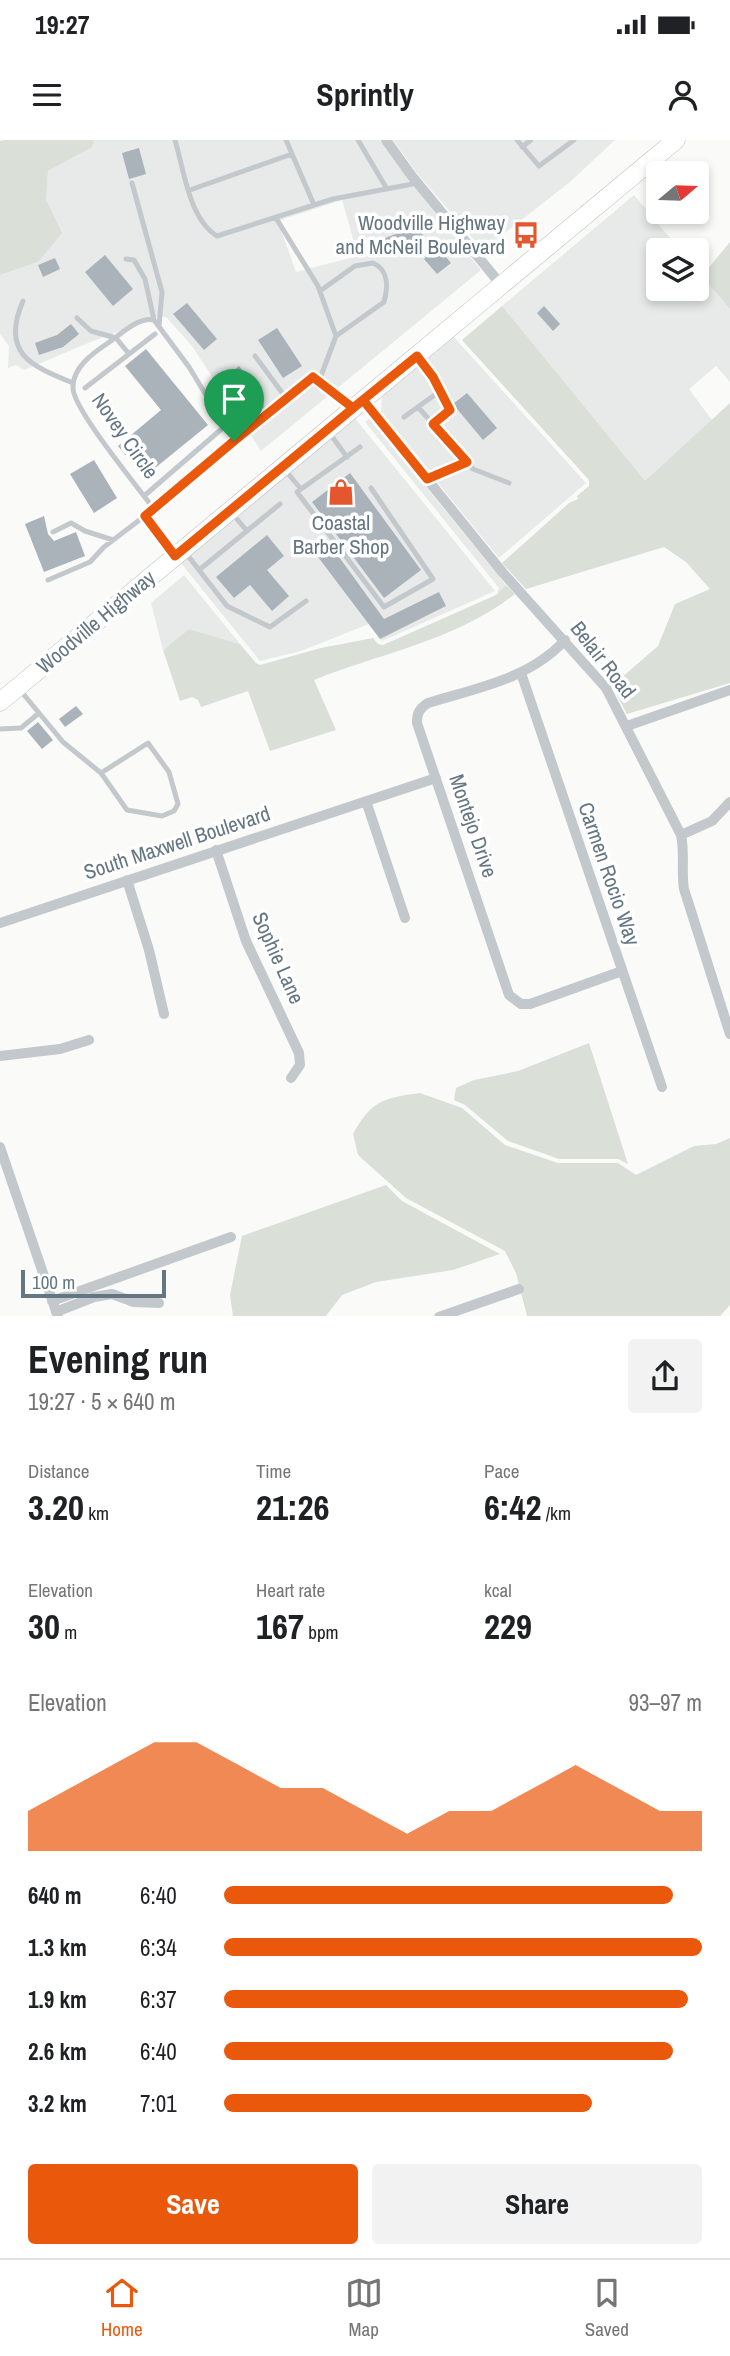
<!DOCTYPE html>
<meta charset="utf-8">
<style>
body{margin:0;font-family:"Archivo Narrow",sans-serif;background:#f2f2f2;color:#202124;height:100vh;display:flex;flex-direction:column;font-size:26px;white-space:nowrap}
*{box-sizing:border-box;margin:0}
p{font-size:23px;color:#757577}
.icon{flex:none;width:38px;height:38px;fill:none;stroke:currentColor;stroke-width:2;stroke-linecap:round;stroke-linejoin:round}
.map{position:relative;height:1176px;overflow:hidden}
.sheet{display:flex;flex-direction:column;background:#fff;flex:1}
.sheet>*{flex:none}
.needle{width:46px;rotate:71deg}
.controls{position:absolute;left:646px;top:21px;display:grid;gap:14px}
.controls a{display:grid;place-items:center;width:63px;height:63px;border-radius:7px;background:#fff;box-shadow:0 4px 10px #0003;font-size:35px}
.scale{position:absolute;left:21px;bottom:18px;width:145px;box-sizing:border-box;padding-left:7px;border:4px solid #657683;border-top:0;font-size:19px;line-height:24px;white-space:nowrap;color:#657683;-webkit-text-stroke:5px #fff;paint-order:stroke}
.pin{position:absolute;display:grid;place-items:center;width:60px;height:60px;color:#fff;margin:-72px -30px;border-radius:50% 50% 50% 0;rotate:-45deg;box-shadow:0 0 7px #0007}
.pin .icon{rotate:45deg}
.round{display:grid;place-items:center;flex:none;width:74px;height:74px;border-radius:7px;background:#f2f2f2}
.summary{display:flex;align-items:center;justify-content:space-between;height:119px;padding:0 28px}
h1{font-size:38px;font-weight:700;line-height:52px}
.metrics{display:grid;grid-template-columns:repeat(3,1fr);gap:10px;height:119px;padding:7px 28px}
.metrics div{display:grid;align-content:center}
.metrics b{font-size:35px;font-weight:700}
.metrics small{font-size:19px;font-weight:400}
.metrics p{font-size:19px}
.chart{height:196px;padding:14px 28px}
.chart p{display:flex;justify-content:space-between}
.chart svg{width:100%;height:126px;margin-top:7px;fill:#ea580c;opacity:.7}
.cta{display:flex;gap:14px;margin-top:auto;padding:14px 28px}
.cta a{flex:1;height:80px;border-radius:7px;background:#ea580c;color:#fff;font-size:28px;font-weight:700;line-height:80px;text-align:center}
.cta a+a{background:#f2f2f2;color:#202124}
ul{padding:0 28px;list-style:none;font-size:23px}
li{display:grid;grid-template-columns:112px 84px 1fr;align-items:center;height:52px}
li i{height:18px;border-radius:9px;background:#ea580c}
.status{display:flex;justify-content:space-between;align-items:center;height:49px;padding:0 35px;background:#fff;direction:ltr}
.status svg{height:19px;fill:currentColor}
header{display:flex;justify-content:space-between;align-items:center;height:91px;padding:0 28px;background:#fff;font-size:32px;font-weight:700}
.tabs{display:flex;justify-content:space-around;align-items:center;height:98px;border-top:2px solid #e0e0e0;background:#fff;font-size:19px;color:#757577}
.tabs a{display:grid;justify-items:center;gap:4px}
.tabs .on{color:#ea580c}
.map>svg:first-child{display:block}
</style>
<div class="status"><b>19:27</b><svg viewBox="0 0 49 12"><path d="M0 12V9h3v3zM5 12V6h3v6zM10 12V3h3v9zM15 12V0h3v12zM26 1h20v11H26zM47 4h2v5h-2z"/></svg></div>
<header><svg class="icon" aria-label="menu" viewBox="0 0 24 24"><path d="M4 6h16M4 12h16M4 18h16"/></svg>Sprintly<svg class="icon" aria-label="person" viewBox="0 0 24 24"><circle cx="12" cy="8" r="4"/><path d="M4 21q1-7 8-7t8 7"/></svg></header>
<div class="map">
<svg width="730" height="1177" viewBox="0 0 730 1177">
<rect width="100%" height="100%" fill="#fafaf8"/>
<path fill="#e8e9e9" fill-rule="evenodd" d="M94 0H380L407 38 481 130 261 311 192 206 166 177 161 176 93 201 24 230 16 225 8 228 9 206 0 194V135L38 122 48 31 91 7ZM342 60 358 116 296 132 278 81Z
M393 0H615L570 42 483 110 416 32Z
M634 55 680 110H658V149H696L697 129 730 169V242L716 226 689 249 712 280 645 342 502 166Z
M452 195 586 343 499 418 381 273 382 256Z
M354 277 495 451 382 501 369 484 301 511 260 521 180 422Z
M370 278 506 445 500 452 497 453 499 448 365 282Z
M184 435 240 504 189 489 163 510 151 463Z"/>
<path fill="#dadfd7" d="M4 0H94L92 7 48 31 46 60 62 93 38 122 0 135V1Z
M730 102V169L702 136Z
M502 166 645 341 730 263V543L627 574 612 546 658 506 675 464 710 449 686 422 664 407 526 449 502 423 569 363 578 359 577 356 589 346V340L462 200Z
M506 445 515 454C457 500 382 513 314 540L336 590 270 611 248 551 201 567 198 560 192 557 180 561 163 510 189 489 240 504 256 523 260 525 321 508 373 498 378 504 383 505 496 455Z
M589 903 628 1024 618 1019H559L508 1001 465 965 454 960 456 948 474 940 518 931Z
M420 953 462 968 505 1005 558 1023H618L636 1035 694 1006 716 1004 730 998V1165L720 1176H527L516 1133 505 1111 406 1058 358 1015 353 994C371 961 383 958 420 953Z
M386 1045 402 1061 500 1114 453 1130 376 1142 342 1155 326 1176H233L230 1155 242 1096Z"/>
<path fill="#aab3b9" d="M139 8 146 34 129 39 122 13Z
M419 85 425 101 386 116 380 100Z
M436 105 451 123 437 134 424 119Z
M105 115 133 149 113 166 85 132Z
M55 118 60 129 43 137 38 125Z
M187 163 217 199 204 210 173 174Z
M544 166 560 184 553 191 537 173Z
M71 184 79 194 63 207 39 215 35 203 57 195Z
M277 188 302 226 283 238 258 200Z
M146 209 208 285 144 337 118 306 161 270 125 226Z
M239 226 258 249 244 260 225 238Z
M467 253 497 288 483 300 453 264Z
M94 320 117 358 94 373 70 334Z
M350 333 421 430 384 458 312 362Z
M44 376 48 394 54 401 76 392 85 416 44 432 25 384Z
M267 395 284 416 267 430 289 456 272 471 250 445 234 458 216 437Z
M326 399 384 479 439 452 446 466 380 499 312 409Z
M76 566 83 574 65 587 59 579Z
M38 582 53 600 42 609 27 591Z"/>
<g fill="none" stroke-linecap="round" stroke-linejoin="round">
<defs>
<path id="primary" d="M0 562 676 0"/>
</defs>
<use href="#primary" stroke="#b5babe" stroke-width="19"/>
<path stroke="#c3c8cc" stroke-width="5" d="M175 0C184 30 189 79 217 96L333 59 418 43
M286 0 314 65
M358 0 387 49
M517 0 539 26 574 0
M522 7 531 0
M132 43 162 152 159 186
M190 50 292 14
M276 78 318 146 336 196 319 241
M126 119 134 120 145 139 154 180
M320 151 355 126 373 123C389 130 388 148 384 162L336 196
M23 161C0 214 32 226 73 243
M77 178 91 191 116 198 129 214
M255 216 286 258
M420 219 433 237 450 270 433 284
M85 248 155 194
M253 258 267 273
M418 267 473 329 509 343
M404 277 440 251
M330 294 347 317
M360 307 297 352 384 467 433 439 371 348
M285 330 301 349
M428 339 467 322
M144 356 225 286
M153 368C138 347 73 269 73 248 72 228 93 213 108 203 120 195 139 176 154 180L189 227 234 301
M153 369 313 237 351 267
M231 372 247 391
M53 392 71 383 85 391 113 400
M185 412 227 466 270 487 306 461
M199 430 280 364
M48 440 90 422 104 407 146 375
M20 550 63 602 101 633 127 670 162 676 174 671 178 664 169 632 148 603 101 633
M0 589 21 588 39 573"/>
<path stroke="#c3c8cc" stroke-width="10" d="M386 0 411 35 502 146
M363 260 503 433 606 548 681 695C685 713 681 731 684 749L730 894
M145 376 175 416
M565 500C530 539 476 548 428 563 419 569 417 573 417 583L509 855 521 864H530L622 831
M521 533 662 947
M627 586 730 550
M366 661 405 778
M681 695 712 681 730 662
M216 710 246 801 299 913 300 925 291 938
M127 740 149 810 164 874
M0 783 436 638
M0 916 60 909 89 900
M0 1007 58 1177
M52 1161 231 1097
M56 1172 94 1157 112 1154 134 1162 159 1163
M439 1177 519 1149"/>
<use href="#primary" stroke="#fff" stroke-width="18"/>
</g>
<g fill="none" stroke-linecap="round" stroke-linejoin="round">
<defs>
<path id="route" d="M234 301 145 376 175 416 363 260 427 339 467 322 433 284 450 270 433 237 417 216 353 268 313 237 234 301"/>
</defs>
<use href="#route" stroke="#fff" stroke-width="14"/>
<use href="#route" stroke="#ea580c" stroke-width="9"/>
</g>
<defs>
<symbol id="bus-bare" viewBox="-9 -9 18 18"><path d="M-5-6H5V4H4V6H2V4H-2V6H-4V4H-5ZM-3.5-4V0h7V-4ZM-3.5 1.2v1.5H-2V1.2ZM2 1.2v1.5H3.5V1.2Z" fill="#e4572e" stroke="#fff" stroke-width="2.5" paint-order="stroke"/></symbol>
<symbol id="shop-bare" viewBox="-9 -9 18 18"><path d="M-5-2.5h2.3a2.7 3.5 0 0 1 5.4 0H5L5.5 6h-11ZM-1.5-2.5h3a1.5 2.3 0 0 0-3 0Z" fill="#e4572e" stroke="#fff" stroke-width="2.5" paint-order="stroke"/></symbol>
</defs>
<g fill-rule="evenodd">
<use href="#bus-bare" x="507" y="76" width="38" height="38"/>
<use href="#shop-bare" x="322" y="333" width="38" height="38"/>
</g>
<g text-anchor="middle" stroke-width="7" stroke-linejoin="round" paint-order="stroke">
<g font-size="21" fill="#657683" stroke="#fff" text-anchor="end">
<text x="505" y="90">Woodville Highway<tspan x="505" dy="24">and McNeil Boulevard</tspan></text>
<text x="341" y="390" text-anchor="middle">Coastal<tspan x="341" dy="24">Barber Shop</tspan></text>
</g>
<g font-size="21" fill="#657683" stroke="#fff">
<text transform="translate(125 296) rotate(55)" y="7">Novey Circle</text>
<text transform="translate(96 482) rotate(-40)" y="7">Woodville Highway</text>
<text transform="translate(603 520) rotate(52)" y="7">Belair Road</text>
<text transform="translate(473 686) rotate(71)" y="7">Montejo Drive</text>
<text transform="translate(177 703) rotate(-18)" y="7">South Maxwell Boulevard</text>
<text transform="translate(609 734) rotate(71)" y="7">Carmen Rocio Way</text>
<text transform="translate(278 818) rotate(66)" y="7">Sophie Lane</text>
</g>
</g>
</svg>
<div class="controls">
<a><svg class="needle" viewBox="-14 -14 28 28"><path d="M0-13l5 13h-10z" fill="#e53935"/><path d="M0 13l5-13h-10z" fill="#757577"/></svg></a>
<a><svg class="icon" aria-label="layers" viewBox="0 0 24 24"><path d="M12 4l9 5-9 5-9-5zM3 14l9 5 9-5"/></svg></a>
</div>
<div class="scale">100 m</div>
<div class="pin" style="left:234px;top:301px;background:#1e9e55"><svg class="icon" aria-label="arrive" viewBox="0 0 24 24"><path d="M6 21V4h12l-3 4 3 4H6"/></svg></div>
</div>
<section class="sheet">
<div class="summary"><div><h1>Evening run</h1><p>19:27 · 5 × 640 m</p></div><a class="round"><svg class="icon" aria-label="share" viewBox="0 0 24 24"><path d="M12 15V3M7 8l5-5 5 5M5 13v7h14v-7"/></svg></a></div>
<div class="metrics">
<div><p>Distance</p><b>3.20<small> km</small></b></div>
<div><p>Time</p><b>21:26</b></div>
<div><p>Pace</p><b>6:42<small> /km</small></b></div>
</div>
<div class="metrics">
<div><p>Elevation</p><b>30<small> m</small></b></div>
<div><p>Heart rate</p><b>167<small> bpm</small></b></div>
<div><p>kcal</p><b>229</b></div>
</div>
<div class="chart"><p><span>Elevation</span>93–97 m</p>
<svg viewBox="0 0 160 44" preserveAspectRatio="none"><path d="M0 44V30L10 22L20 14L30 6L40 6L50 14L60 22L70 22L80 30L90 38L100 30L110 30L120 22L130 14L140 22L150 30L160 30V44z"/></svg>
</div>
<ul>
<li><b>640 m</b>6:40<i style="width:94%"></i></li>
<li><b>1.3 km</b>6:34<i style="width:100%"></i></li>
<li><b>1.9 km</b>6:37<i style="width:97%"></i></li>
<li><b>2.6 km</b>6:40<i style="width:94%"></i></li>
<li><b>3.2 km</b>7:01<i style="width:77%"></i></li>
</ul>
<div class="cta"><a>Save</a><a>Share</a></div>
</section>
<nav class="tabs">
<a class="on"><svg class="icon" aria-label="home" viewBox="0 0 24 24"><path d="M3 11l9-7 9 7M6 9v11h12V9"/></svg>Home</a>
<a><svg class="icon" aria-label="map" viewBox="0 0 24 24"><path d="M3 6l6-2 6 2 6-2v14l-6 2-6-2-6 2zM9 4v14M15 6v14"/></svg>Map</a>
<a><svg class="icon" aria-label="saved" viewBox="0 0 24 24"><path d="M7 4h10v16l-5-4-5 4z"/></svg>Saved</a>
</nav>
